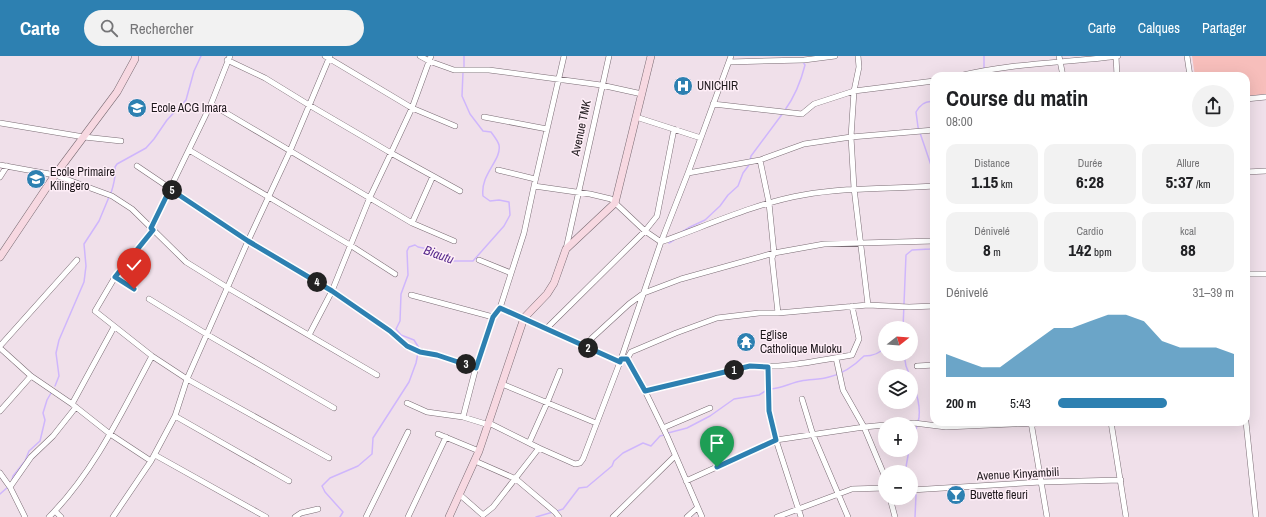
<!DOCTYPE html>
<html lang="fr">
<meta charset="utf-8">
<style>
body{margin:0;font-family:"Archivo Narrow",sans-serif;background:#f2f2f2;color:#202124;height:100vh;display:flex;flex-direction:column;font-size:15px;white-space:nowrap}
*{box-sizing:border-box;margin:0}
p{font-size:13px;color:#757577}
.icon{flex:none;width:22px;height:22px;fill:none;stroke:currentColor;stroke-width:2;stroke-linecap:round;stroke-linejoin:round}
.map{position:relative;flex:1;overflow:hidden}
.panel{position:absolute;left:930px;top:16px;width:320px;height:354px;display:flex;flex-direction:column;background:#fff;border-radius:12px;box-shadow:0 4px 16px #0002}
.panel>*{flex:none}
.needle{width:26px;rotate:73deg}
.fabs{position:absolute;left:878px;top:265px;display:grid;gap:8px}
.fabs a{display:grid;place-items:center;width:40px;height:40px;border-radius:50%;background:#fff;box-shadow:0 4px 16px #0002;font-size:20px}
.pin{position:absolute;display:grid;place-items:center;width:34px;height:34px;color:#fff;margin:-41px -17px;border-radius:50% 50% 50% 0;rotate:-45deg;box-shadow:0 0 4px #0007}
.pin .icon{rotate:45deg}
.km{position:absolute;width:20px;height:20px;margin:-10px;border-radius:50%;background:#222;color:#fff;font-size:11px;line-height:20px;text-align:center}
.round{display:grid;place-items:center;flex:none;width:42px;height:42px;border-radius:21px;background:#f2f2f2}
.summary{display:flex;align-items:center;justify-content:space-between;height:68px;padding:0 16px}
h1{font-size:22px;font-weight:700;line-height:30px}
.stats{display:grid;grid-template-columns:repeat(3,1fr);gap:6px;height:68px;padding:4px 16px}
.stats div{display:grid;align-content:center;border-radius:10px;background:#f2f2f2;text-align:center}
.stats b{font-size:17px;font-weight:700}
.stats small{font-size:11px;font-weight:400}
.stats p{font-size:11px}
.chart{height:112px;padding:8px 16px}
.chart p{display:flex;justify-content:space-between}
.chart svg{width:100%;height:72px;margin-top:4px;fill:#2d80b1;opacity:.7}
ul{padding:0 16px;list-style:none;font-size:13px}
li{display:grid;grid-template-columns:64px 48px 1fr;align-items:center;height:30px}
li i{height:10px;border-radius:5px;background:#2d80b1}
header{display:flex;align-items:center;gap:24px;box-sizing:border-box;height:56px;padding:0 20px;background:#2d80b1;color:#fff}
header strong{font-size:19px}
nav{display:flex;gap:22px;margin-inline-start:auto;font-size:14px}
.search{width:280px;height:36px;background:#f2f2f2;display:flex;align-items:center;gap:10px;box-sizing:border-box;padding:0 14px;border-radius:22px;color:#757577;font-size:15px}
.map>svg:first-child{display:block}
</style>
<header>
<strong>Carte</strong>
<div class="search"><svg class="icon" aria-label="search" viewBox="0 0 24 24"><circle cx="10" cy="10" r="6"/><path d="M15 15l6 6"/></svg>Rechercher</div>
<nav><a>Carte</a><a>Calques</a><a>Partager</a></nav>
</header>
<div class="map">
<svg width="1266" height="461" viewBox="0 0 1266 461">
<rect width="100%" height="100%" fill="#f0e0ea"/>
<path fill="#f7bebb" d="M1192 0H1266V38L1246 40V20H1195Z"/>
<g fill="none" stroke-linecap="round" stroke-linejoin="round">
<path stroke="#cfb6fc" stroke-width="1.5" d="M464 12V0
M983 20 984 15V0
M934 46C926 44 920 49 916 56L918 71 934 118
M785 54C795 40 801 25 805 9L803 6
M111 137C114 128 116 120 115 111L117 108 146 92 154 83 167 64 186 44 194 15 201 0
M682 176 690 171 705 164 720 150 728 139 738 130 743 117 749 109 751 100 783 57
M669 187 674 184
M903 272 906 199 912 194 930 193 934 190
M904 298 906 310 910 320
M911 322C916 333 922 354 918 366
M55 330 59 320 56 297 59 284 84 226 86 210 84 188 99 165 109 141
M771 333C781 332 791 327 801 325 810 323 820 324 829 321 843 318 854 310 864 300 873 300 879 298 885 291
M668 377 687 372 710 360 734 343 759 339 767 334
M911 388 917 370
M907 416 906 411 909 394
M12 424 13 420 25 405 29 395 40 385 45 364 43 357 47 344 51 337
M913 435 916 439 915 461
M0 438 8 431
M557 455 563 453 579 432 587 431 612 410 614 405 623 397 643 387 651 390 660 380 664 379
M340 461 343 456 325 436 322 430 330 422 358 410 372 398 373 382 409 326 416 307 419 292 414 284 401 279 396 273 400 265 401 238 408 219 407 195 409 191 415 189 418 191 428 193 443 199 451 205H473L504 170 510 159 509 146 499 144 490 145 483 140C480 118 502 104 499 89 498 85 494 80 491 76L483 75 470 58 462 40 463 16
M536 461 553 456"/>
<defs>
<path id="street" d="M325 0 412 52 455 70
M420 0 429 5 454 14H489L601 29 642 38
M858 0 859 11 854 35 851 81 854 132 868 249
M1059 0 1063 20
M1116 0 1117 20
M1187 0 1190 20
M227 4 265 22 309 49 391 97 460 135
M729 6 804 4 835 0
M959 20C1011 7 1065 7 1118 0
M1246 43 1266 41
M211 48 412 167 454 185
M713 48 802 58 814 48 854 35 934 25
M484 61 547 73
M636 61 701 82
M0 67 84 81 121 85
M189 94 350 189 395 218
M760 104 769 147 774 197 772 202 778 257
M0 109 55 119 112 140 132 153 186 206 228 232 377 319
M137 110 248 185 332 235 390 275 407 291 418 295 437 299 476 311
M498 114 535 123
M1246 116 1266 115
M688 117 760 104 804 88 851 81 934 74
M0 121 7 110
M534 130 590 138 611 143 645 175 661 186
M412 167 433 120
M151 172 211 48 230 0
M153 174 115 221 95 255 152 300 187 323 329 402
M661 186C706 170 756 147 803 139 847 131 890 133 934 130
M566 193 609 0
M479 204 511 217
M1246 218H1266
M115 221 134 233
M411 239 493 261 500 252 620 306
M149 243 208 279 334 352
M500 252 524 177 534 130 564 0
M546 273 645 175 657 160 674 73
M309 279 332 235 370 141 391 97 412 52 431 0
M0 290 77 204
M586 291 592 282 629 248 644 237 681 223 774 197 824 188 934 185
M0 292 31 320 72 348 110 378 151 405
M836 302 843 334 864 371 885 421
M627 303 631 296 676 277 717 262 759 257H778L868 249 909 251 934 250
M627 303 645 335 667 380 702 461
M917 310 934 309
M768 311 769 355 776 384 801 461
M502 328 596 367
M645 335 750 310C784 312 818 305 852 299L859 283 852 250
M802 343 813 379 848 461
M407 347 427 356 463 361 489 369
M72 348 114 271
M0 355 31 320
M175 360 289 425
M463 361 476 311 493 261
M1031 366 1047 461
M1111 366 1126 461
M1246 366 1256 461
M489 367 539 392 575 408 580 407 583 403 620 306 661 186 688 117 731 0
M898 368 914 367 946 371 1059 366
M663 372 710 352
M438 378 479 395
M529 387 547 347 560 315
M155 399 266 461
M475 405 516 423 555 456 559 461
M0 417 10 431 25 461
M686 425 776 384 864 371 885 369
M10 431 31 401 53 380 76 351
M911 434 1041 426 1121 424
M459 438 483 459 493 451 539 392
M890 442 895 461
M55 455 61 461
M49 461C94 416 122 356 152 300
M113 461 151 405 175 360 187 323 248 185 290 95 330 0
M295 461 301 457 318 453
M366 461 408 376
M408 461 446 381
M613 461 675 400
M687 461 697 452
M777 461 852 433 885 432"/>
<path id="secondary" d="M0 201 55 119 117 36 135 3V0
M449 461 479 395 524 262 547 238 554 227 566 193 615 147 651 0"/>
</defs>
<use href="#street" stroke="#7a6c74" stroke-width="6"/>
<use href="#secondary" stroke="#7a6c74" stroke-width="8"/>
<use href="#street" stroke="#fff" stroke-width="5"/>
<use href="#secondary" stroke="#f7d8e1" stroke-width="7"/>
</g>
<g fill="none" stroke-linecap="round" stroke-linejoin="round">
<defs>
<path id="route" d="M134 233 115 221 153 174 151 172 170 133 248 185 332 235 390 275 407 290 420 296 437 299 476 312 493 261 500 252 620 306 621 303H627L645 335 750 310 768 311 769 355 776 384 717 411"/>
</defs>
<use href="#route" stroke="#fff" stroke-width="8"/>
<use href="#route" stroke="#2d80b1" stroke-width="5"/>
</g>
<defs>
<symbol id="hospital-disc" viewBox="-11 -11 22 22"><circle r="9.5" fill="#2d80b1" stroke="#feeef7"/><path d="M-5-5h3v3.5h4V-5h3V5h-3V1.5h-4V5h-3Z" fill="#fff"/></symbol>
<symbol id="school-disc" viewBox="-11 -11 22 22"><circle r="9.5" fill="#2d80b1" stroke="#feeef7"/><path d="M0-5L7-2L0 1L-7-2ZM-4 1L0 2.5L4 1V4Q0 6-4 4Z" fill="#fff"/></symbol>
<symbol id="temple-disc" viewBox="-11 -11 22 22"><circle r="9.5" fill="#2d80b1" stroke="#feeef7"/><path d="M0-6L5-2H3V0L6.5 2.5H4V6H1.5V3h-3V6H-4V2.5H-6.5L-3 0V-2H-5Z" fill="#fff"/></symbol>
<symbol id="bar-disc" viewBox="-11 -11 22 22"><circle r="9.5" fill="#2d80b1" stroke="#feeef7"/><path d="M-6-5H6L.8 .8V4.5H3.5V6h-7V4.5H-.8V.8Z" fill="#fff"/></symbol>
</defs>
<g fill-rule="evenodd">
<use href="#hospital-disc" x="672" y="19" width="22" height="22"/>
<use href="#school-disc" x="126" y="41" width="22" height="22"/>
<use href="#school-disc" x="25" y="112" width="22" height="22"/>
<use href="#temple-disc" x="735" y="275" width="22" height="22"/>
<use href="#bar-disc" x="945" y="428" width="22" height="22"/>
</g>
<g text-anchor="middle" stroke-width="3" stroke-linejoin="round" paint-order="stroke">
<g font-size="12" fill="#1e181c" stroke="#feeef7" text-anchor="start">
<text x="697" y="34">UNICHIR</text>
<text x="151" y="56">Ecole ACG Imara</text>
<text x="50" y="120">Ecole Primaire<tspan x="50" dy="14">Kilingero</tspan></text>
<text x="760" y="283">Eglise<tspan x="760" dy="14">Catholique Muloku</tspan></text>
<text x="970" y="443">Buvette fleuri</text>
</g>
<g font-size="12" fill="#1e181c" stroke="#feeef7">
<text transform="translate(581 72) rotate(-78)" y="4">Avenue TMK</text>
<text transform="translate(1018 418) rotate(-3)" y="4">Avenue Kinyambili</text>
</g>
<g font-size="13" font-style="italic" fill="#572a8d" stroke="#feeef7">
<text transform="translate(439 198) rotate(20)" y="5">Biautu</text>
</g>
</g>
</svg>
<div class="fabs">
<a><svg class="needle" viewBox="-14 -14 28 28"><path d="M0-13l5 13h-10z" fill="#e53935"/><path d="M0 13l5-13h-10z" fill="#757577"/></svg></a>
<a><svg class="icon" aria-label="layers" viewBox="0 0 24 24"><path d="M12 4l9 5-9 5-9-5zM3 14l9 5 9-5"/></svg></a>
<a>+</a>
<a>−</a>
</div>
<div class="pin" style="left:717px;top:411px;background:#1e9e55"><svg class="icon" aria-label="arrive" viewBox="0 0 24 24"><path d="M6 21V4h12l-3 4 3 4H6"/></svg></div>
<div class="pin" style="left:134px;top:233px;background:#d93025"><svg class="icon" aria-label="check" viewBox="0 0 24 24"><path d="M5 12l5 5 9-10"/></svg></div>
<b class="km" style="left:734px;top:314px">1</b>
<b class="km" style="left:588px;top:292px">2</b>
<b class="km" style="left:466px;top:308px">3</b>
<b class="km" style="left:317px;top:226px">4</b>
<b class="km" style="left:172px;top:134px">5</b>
<section class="panel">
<div class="summary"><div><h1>Course du matin</h1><p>08:00</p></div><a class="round"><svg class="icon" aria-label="share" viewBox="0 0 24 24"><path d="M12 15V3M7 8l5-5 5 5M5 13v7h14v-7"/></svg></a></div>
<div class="stats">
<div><p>Distance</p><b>1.15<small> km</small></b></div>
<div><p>Durée</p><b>6:28</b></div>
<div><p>Allure</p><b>5:37<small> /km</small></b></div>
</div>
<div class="stats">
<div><p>Dénivelé</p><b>8<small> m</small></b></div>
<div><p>Cardio</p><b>142<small> bpm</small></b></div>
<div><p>kcal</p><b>88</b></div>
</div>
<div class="chart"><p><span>Dénivelé</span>31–39 m</p>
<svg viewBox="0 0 160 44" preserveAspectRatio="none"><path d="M0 44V30L10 34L20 38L30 38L40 30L50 22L60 14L70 14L80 10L90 6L100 6L110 10L120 22L130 26L140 26L150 26L160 30V44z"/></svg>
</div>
<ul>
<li><b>200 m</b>5:43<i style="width:62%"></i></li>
</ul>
</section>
</div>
